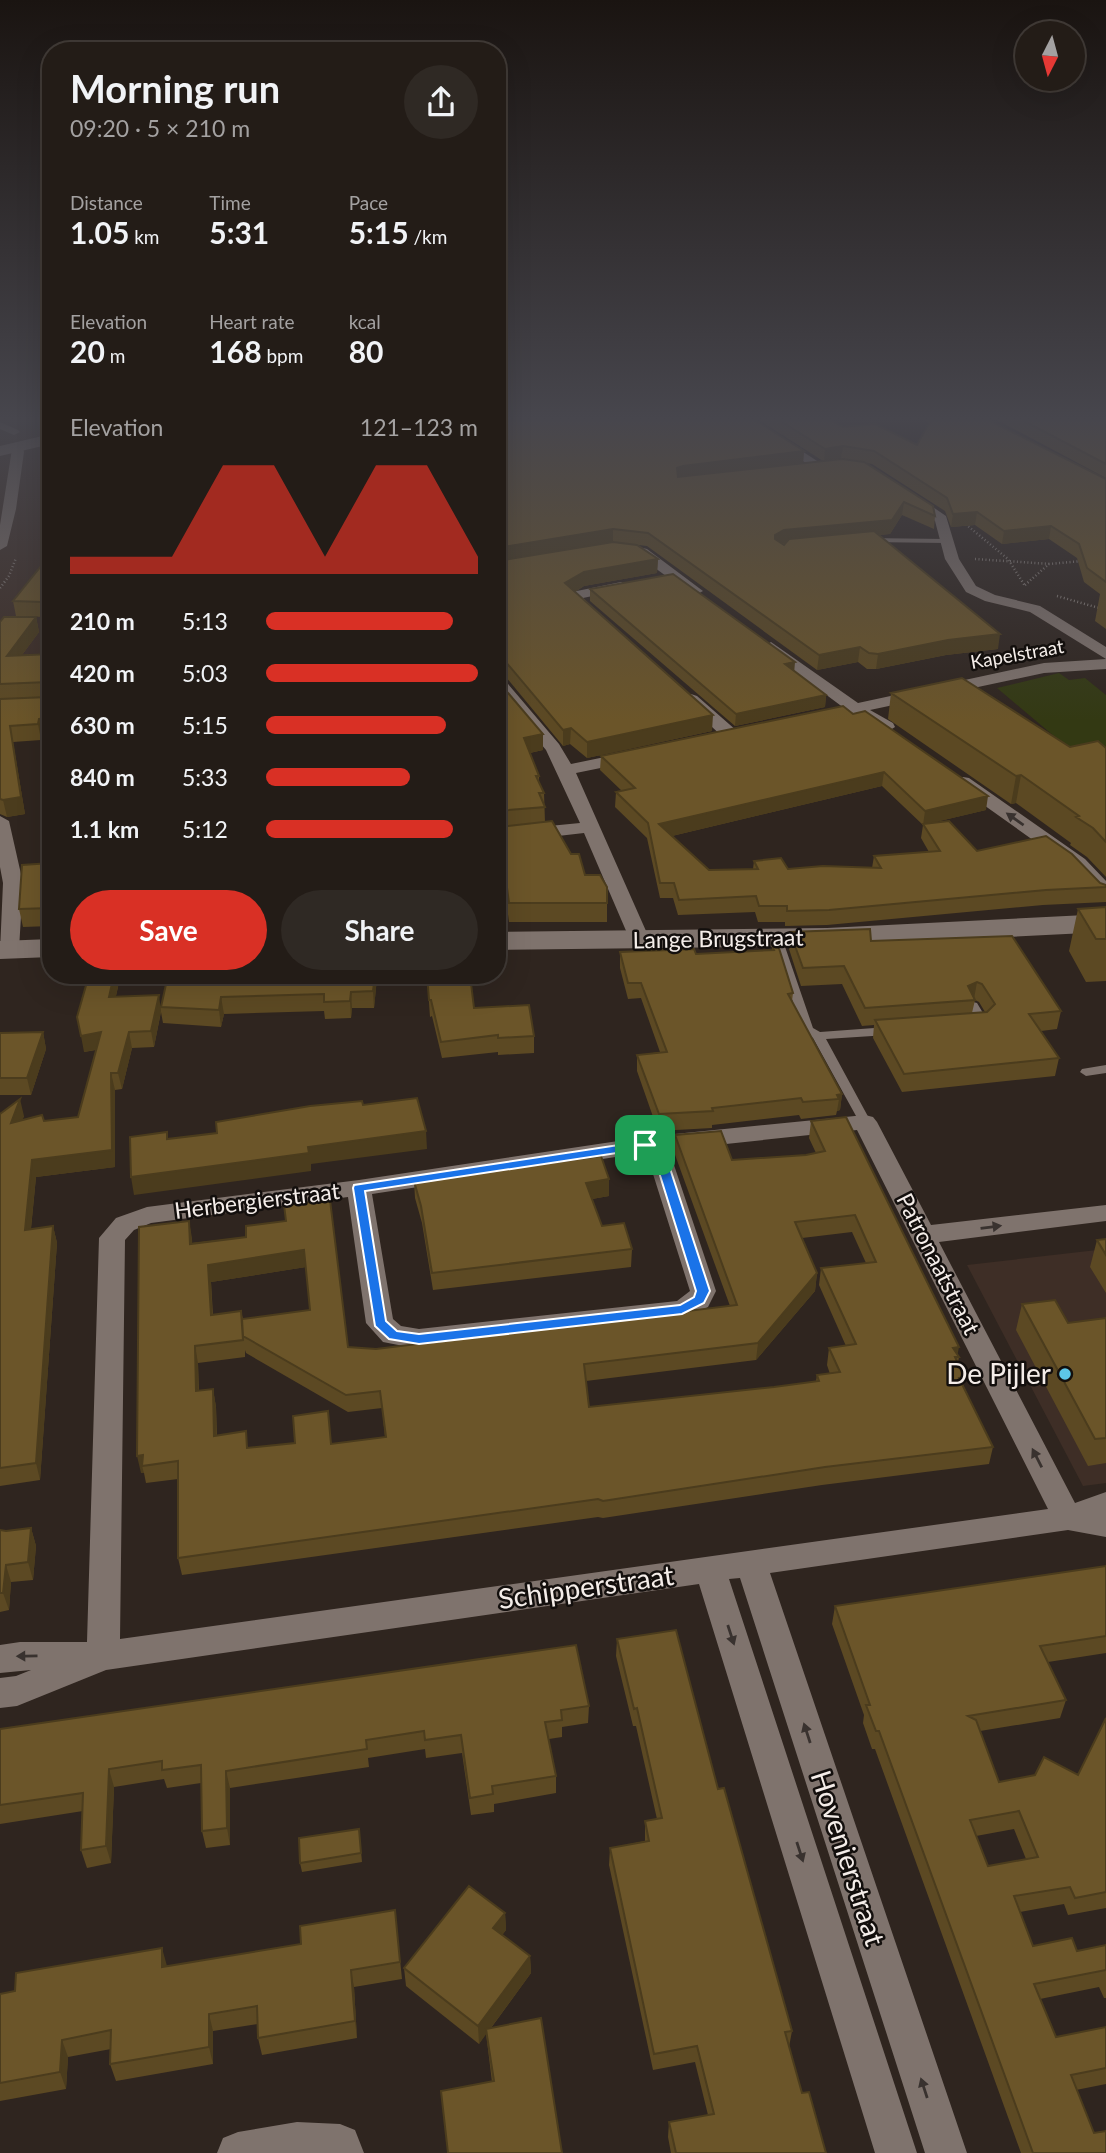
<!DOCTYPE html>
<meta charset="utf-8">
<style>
body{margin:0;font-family:Lato,sans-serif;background:#2f2924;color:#f1f3f6;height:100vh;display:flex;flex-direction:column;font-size:26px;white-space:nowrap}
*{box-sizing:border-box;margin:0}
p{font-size:23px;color:#a3a1a1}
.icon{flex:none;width:38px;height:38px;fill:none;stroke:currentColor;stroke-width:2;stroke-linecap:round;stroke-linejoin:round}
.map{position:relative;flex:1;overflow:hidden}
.details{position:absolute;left:42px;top:42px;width:464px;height:942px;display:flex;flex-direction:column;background:#231c17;border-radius:28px;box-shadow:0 7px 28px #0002,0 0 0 2px #403a36}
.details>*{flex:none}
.needle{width:46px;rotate:186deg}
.fabs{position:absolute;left:1015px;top:21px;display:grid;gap:14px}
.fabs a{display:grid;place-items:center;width:70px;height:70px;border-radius:50%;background:#231c17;box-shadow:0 7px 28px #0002,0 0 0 2px #403a36;font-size:35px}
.pin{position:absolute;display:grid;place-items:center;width:60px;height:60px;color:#fff;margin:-30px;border-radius:14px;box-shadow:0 4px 10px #0006}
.round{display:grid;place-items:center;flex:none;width:74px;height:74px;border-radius:37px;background:#2f2924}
.summary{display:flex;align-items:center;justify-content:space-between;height:119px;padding:0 28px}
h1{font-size:38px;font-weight:700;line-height:52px}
.figures{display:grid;grid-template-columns:repeat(3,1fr);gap:10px;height:119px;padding:7px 28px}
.figures div{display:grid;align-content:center}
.figures b{font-size:30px;font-weight:700}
.figures small{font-size:19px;font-weight:400}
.figures p{font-size:19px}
.chart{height:196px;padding:14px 28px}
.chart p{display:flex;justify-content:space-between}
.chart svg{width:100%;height:126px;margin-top:7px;fill:#d93025;opacity:.7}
.action{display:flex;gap:14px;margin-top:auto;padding:14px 28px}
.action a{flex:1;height:80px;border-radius:42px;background:#d93025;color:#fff;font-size:28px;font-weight:700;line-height:80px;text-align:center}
.action a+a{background:#2f2924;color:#f1f3f6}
ul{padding:0 28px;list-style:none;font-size:23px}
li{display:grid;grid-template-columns:112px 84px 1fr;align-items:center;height:52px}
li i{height:18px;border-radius:9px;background:#d93025}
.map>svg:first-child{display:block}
</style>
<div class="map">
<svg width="1106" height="2153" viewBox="0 0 1106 2153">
<rect width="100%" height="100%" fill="#2f251f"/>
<path fill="#3e2e26" d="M0 420H51V705L0 707Z
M1106 1249V1483L1083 1486 967 1265Z"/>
<path fill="#333913" d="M1059 673 1069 680 1085 678 1106 695V780L997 688Z"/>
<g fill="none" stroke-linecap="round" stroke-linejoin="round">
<path stroke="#88807b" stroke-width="2.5" stroke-dasharray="1 2.5" stroke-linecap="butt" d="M963 522 1008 559 1025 586
M975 559 1051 564
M1025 585 1049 564 1082 561
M0 588 9 576 16 558
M1057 596 1106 610"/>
<path fill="#7f736d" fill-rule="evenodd" d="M866 538 946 539 950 541 946 543 869 542H866Z
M777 935 782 938 813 1028 820 1032 888 1027 894 1031 888 1035 826 1039 871 1122 869 1125H861L813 1038 802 1030 772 938Z
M973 1002 977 1003 989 1023 987 1025 979 1028 973 1024 976 1021 967 1005Z
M1106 1065V1073L1086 1076 1080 1072 1082 1069Z"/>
<path fill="#7f736d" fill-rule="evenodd" d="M741 420H754L828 468 818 471Z
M0 422 18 430 20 432 14 435 0 429Z
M18 445 22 446 24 452 16 509 7 546 0 550V525L12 449Z
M911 492 946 516 959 559 976 586 995 595 1040 606 1106 647V659L1030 612 985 601 966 592 945 559 935 521 905 496Z
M631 545 647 549 703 591 696 595 691 594 637 555 626 552 624 549Z
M621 582 628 586 626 589 583 598 600 615 598 618H588L568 598 572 592Z
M771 642 858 703 1044 663 1106 659V669L1044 673 870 710 893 723 895 727 887 732 853 714 845 712 844 708 766 650 763 647Z
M497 676 503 678 559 744 571 764 629 752 638 757 635 761 576 773 650 940 647 944H633L630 940 584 833 497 843V831L580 823 546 750 497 691Z
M691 694 697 696 737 731 739 735 737 739H725L685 702 683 699Z
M963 777 969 778 1085 859 1106 881V898L1099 896 1071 867 957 786 954 782Z
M0 816 9 821 23 883 19 949 16 953 9 955 0 951 3 883 0 867Z
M865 1115 873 1117 877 1122 931 1225 1106 1205V1221L939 1242 1075 1503 1106 1492V1537L1068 1530 770 1573 967 2153H925L740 1578 729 1579 917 2153H875L699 1584 106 1670 17 1706 0 1708V1678L16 1676 31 1670 0 1673V1645L20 1642H87L99 1238 116 1218 147 1207 359 1180 645 1137ZM857 1130 1048 1509 120 1639 125 1240 134 1230 151 1223 348 1197 366 1323 383 1342 419 1349 683 1320 708 1307 716 1291 669 1150ZM642 1153 647 1155 690 1291 677 1301 419 1329 401 1326 393 1319 372 1194Z
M297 2122 340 2124 355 2130 364 2153H217L223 2138 238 2132Z"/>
<path fill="#7f736d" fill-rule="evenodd" d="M51 434V444L0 456V446Z
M1106 914V932L827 946 497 950V932L827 928Z
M51 939V957L0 959V941Z"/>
</g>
<path fill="#5c4923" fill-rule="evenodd" d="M43 420H51V427Z
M497 420 804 451 803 463 823 461 759 420H830L843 427 917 445 929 423 924 420H988L1106 479V629L1095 621 1100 594 1084 582 1077 558 1049 539 1002 544 975 525 951 527 945 511 872 464 866 463 935 516 934 529 902 515 890 534 879 535 998 649 946 655 876 669H867L858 662 817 670 647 546 638 545 658 559 657 573 584 586 575 592 712 731 587 758 570 744 563 746 505 676 497 674ZM841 458 851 460H829Z
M997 420H1106V478Z
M51 541V610L45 617 16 616 13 601 41 566Z
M590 589 795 672 826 695 825 707 735 726 590 601Z
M36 617 39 632 22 655 51 654V735H42L41 740 13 742 25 814 7 817 0 814V622Z
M497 680 543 750 530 753 539 776V782L544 793 545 822 571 854 585 875 607 903V922H509L499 845V828H497Z
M891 693 1070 747 1106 748V877L1087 857 1070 845 1071 843 1016 803 1011 804 888 719Z
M843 706 986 810 935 822 977 851 1106 885V902L1043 905 827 925 785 926V922H758L755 912 678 915 673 898H660L647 838 615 807 616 792 622 791 600 770 601 756ZM882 786 923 825 921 838 929 852 874 856 872 868 788 869 754 861 753 869 709 870 672 836Z
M51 863V926L23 927 19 909Z
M1106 907V981L1086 982 1069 951 1078 909Z
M790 932 871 941 1061 1011 1057 1029 1041 1031 1059 1058 1055 1076 902 1092 873 1038 874 1025 862 1026 842 984 801 986 789 949ZM975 1000 979 1002 985 1012 972 1013Z
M772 945 793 993 792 1001 842 1094 840 1110 837 1111 836 1115 801 1119 799 1115 712 1125V1128L658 1131 637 1071V1055L660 1052 641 998 628 999 620 968V952L696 954 772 950Z
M89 975H120V978L116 996 161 1006 168 975 377 978 374 1008H352L351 1018 325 1019 324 1011 224 1014 221 1027 163 1023 161 1012 154 1047 132 1048 122 1089 115 1090V1167L36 1177 31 1229 53 1226 57 1243 40 1480 0 1486V1114L24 1116 22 1120 44 1121 78 1117 96 1050 84 1052Z
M427 975 474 1008 534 1036V1053L498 1055V1052L442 1058 432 1016 430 1017Z
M43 1032 46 1049 31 1095H0V1033Z
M811 1121 959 1357 958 1363 964 1377 963 1385 993 1447 989 1464 822 1485 603 1518 598 1517 182 1575 178 1558V1479L146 1483 144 1473H141L189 1221 192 1243 246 1237 286 1221 348 1347 376 1349 730 1306 674 1152 675 1135 732 1160 806 1155 816 1153 809 1138ZM852 1232 866 1263 821 1268 819 1285 846 1346 829 1348 827 1365 830 1374 817 1375 816 1381 774 1387 589 1407 586 1381 756 1360 815 1291 817 1273 802 1238ZM306 1267 310 1310 243 1319 241 1311 213 1315 211 1282ZM245 1350 246 1353 348 1412 382 1408 385 1437 332 1444 248 1448 217 1435 216 1407 213 1389 199 1391 198 1363 245 1357Z
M414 1181 609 1196 592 1199 602 1226 632 1249 631 1267 433 1290 422 1223 415 1198Z
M1106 1239V1293L1090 1267 1097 1240Z
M1022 1304 1068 1323 1106 1318V1463L1088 1466 1016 1330Z
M31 1528 36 1546 33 1580 11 1582 9 1610 0 1612V1530L6 1531Z
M1106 1566V1653L1048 1662 1066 1700 1060 1718 980 1731 999 1782 1078 1775 1106 1718V1908L1068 1915 1064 1904 1020 1912 1033 1946 1077 1951 1106 1945V1998H1104L1099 1987 1040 1999 1056 2037 1106 2027V2084L1076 2090 1094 2133 1106 2153H1021L875 1749H872L863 1723 864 1715 832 1624 835 1606ZM1014 1829 1026 1859 988 1866 976 1836Z
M617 1639 718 1789 792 2031 789 2047 802 2093 826 2153H671L668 2137 669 2122 708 2115 695 2062 653 2070 609 1865 610 1848 645 1841V1821L657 1819 636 1726H633L616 1656Z
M589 1706 588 1723 562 1727V1737L549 1739 556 1776V1793L494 1804V1812L471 1815 462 1753 426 1758 425 1749 368 1758 369 1767 230 1788V1845L206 1848 202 1831 201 1783 167 1788 164 1779 114 1787 111 1863 87 1868 81 1850 83 1811 0 1824V1729Z
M359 1829 362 1862 302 1872 300 1863Z
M395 1910 402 1979 354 1987 357 2038 262 2055 258 2038V2024L213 2031V2064L116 2081 110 2064 111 2049 68 2057 66 2089 0 2101V1994L301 1944Z
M505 1913 506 1930 502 1935 530 1956 531 1973 491 2028 562 2153H448L441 2091 492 2082 486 2033 479 2044 406 1986 404 1968Z"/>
<path fill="#4b3c1d" d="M843 446 841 458 824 461 825 449Z
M804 451 803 463 677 480V468L683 466Z
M904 502 902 515 890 534 783 543 774 549 775 535 784 530Z
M977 512 975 525 951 527 953 514Z
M1051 526 1049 539 1002 544 1004 531Z
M613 529V542L497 562V548Z
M658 559 657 573 584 586 565 598V583L584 572Z
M51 592V610L45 617 43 602Z
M36 617 39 632 10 671 7 656Z
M1000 634 998 649 946 655 876 669 878 654 948 640Z
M860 647 858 662 817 670 819 655Z
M795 662 794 674 785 664Z
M826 695 825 707 735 726 736 714Z
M713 715 712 731 587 758V742Z
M39 719 42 735 41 740 38 724Z
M10 726 25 814 7 817 3 800Z
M571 728 570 744 563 746V730Z
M543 734V750L524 754V738Z
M884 772 882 786 659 839V824Z
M1021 775 1016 803 1011 804 1016 776Z
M988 796 986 810 923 825 925 811Z
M114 975H120V978L112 1013 109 997Z
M375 975H377V978L374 1008 373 991Z
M977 982 974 999 968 986Z
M351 992 352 1008 351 1018 350 1001Z
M159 995 161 1011 154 1047 151 1031Z
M221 997 224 1014 221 1027 219 1010Z
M43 1032 46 1049 31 1095 27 1078Z
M101 1032 104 1048 84 1052 81 1036Z
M129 1032 132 1048 122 1089 118 1073Z
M111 1073 115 1090V1167L36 1177 29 1247 25 1230 32 1160 112 1150Z
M842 1094 840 1110 837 1111 839 1099 837 1095Z
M20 1099 24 1116 15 1140 11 1123Z
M426 1131 427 1149 311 1164V1171L134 1195 131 1177 308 1147Z
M609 1179V1196L586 1200V1183Z
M189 1221 192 1238 193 1261 190 1244Z
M53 1226 57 1243 40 1480 36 1463Z
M304 1250 306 1267 211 1282 213 1332 211 1315 208 1265Z
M817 1273 815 1291 756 1360 758 1343Z
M195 1346 198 1363 199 1409 196 1391Z
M959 1347 957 1357 953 1348Z
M213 1389 216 1407 217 1453 214 1436Z
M143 1455 142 1466 144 1473H141L137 1456Z
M31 1528 36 1546 33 1580 28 1562Z
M6 1565 11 1582 9 1610 3 1593Z
M109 1769 114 1787 111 1863 106 1846Z
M226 1771 230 1788V1845L227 1828Z
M505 1913 506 1930 494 1946 493 1928Z
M162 1948 167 1966 162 1967Z
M530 1956 531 1973 479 2044 478 2026Z
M351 1970 354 1987 357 2038 355 2021Z
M209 2014 213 2031V2064L209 2047Z
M62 2040 68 2057 66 2089 60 2072Z"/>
<path fill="#6b5529" stroke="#4b3c1d" stroke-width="2" fill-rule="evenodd" d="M497 420H755L804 451 683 466 677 468 678 477 842 459 864 462 933 506 935 516 904 502 892 520 784 530 775 535V539L784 545 789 539 874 531 1000 634 948 640 878 654 869 653 860 647 819 655 648 533 613 529 497 548Z
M779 420H830L843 427 875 424 917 445 931 420H988L1106 479V582L1087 568 1079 544 1051 526 1004 531 977 512 953 514 947 498 874 451 843 446 825 449Z
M1022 420H1106V464Z
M51 541V592L43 602 13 601 41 566Z
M613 542 637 545 658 559 584 572 565 583 713 715 587 742 571 728 563 730 505 661 497 659V561Z
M673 574 795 662 785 664 826 695 736 714 590 589Z
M4 617H36L7 656 51 654V718L39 719 38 724 10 726 21 797 3 800 0 799V699L48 697 51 694V684L48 682 0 684V622Z
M962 678 1070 747 1098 741 1106 748V842L1093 828 1076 817 1079 816 1021 775 1016 776 891 693Z
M497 680 543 734 524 738 539 776H536L544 793H539L545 807 497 811Z
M843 706 853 714 865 711 988 796 925 811 884 772 659 824 709 870 758 869 754 861 781 858 788 869 823 866 881 868 874 856 940 851 923 824 949 821 977 851 1046 836 1072 854 1100 883 1106 885V887L1046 890 829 910 787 911V906H759L756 896 679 900 674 883H660L648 823 616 792 635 788 601 756Z
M552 821 571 854H579L585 875H600L607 887V903H509L499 827Z
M51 863V908L19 909 22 865Z
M1106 907V939H1096L1078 909Z
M870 929 871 941 1012 936 1061 1011 1029 1014 1059 1058 904 1074 875 1020 987 1012 995 1004 982 984 977 982 968 986 975 1000 865 1008 844 966 803 968 790 932Z
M772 945H778L793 993 788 994 842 1094 837 1095 839 1099 803 1102 801 1098 712 1108 713 1111 659 1114 637 1055 667 1052 641 983H628L620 952 694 949 696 954 774 950Z
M89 975H114L109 997 159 995 151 1031 129 1032 118 1073H111L112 1150 32 1160 25 1230 53 1226 36 1463 0 1468V1114L20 1099 11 1123 42 1115 44 1121 78 1117 101 1032 81 1036 77 1017Z
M168 975H375L373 991 351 992 350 1001 324 1002V994L221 997 219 1010 161 1007Z
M427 975H470L474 1008 529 1005 534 1036 498 1038V1035L441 1042 431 1000H429Z
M43 1032 27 1078H0V1033Z
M417 1098 426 1131 308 1147 309 1153 131 1177 130 1137 167 1132V1139L217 1133 216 1122 310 1106 362 1101 363 1105Z
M846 1117 959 1347 953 1348 959 1357H955L964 1377 959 1378 993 1447 825 1467 603 1501 598 1499 178 1558V1461L142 1466 143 1455 137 1456 139 1227 189 1221 190 1244 246 1237V1226L286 1221 284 1205 330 1200 348 1347 376 1349 737 1305 675 1135 721 1131 732 1160 806 1155 825 1151 811 1121ZM855 1215 876 1262 821 1268 856 1344 829 1348 840 1372 817 1375 819 1381 774 1387 589 1407 584 1364 758 1343 817 1273 795 1222ZM304 1250 310 1310 242 1319 243 1336 346 1395 380 1391 386 1437 331 1444 328 1411 293 1416 295 1443 247 1448 246 1431 214 1436 213 1389 196 1391 195 1346 243 1340 241 1311 211 1315 208 1265Z
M601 1156 609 1179 586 1183 602 1226 624 1223 632 1249 432 1273 421 1206 414 1181Z
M1106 1239V1255L1097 1240Z
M1055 1300 1068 1323 1106 1318V1438L1095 1439 1022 1304Z
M31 1528 28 1562 6 1565 3 1593H0V1530L6 1531Z
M1106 1566V1636L1040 1646 1066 1700 968 1716 976 1720 999 1782 1035 1775 1044 1757 1078 1775 1106 1718V1892L1075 1898 1070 1887 1014 1896 1033 1946 1072 1938 1077 1951 1106 1945V1970L1034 1984 1056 2037 1106 2027V2068L1071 2075 1094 2133 1106 2131V2153H1033L879 1731H876L866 1705H870L835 1606ZM1019 1811 1038 1857 988 1866 970 1820Z
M676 1630 718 1789 724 1788 792 2031 785 2032 802 2093 809 2092 826 2153H676L669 2122 714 2114 697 2046 654 2054 610 1848 649 1841 645 1821 662 1818 637 1708 634 1709 617 1639Z
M576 1645 589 1706 561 1710 562 1720 545 1722 556 1776 492 1786 493 1794 470 1798 461 1735 425 1740 424 1731 366 1740 367 1749 226 1771 227 1828 202 1831 201 1765 162 1770V1761L109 1769 106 1846 81 1850 83 1793 0 1805V1729Z
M359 1829 361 1853 300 1863 299 1838Z
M469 1886 505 1913 493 1928 530 1956 478 2026 404 1968Z
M395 1910 400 1962 351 1970 355 2021 258 2038 257 2006 209 2014V2047L110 2064 111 2030 62 2040 60 2072 0 2083V1994L15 1991 16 1973 162 1948V1967L301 1944 300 1926Z
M541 2018 562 2153H448L441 2091 494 2081 486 2029Z"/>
<defs><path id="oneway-solid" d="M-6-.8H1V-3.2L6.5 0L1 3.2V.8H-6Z" transform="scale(1.75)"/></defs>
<g fill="#39322f">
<use href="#oneway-solid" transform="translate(1015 819) rotate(-145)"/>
<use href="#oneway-solid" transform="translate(991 1227) rotate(-7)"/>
<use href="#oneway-solid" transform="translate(1037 1458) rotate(-117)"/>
<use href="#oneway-solid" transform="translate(731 1635) rotate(72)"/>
<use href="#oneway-solid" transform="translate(27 1656) rotate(179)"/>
<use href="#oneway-solid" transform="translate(807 1733) rotate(-108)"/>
<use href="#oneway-solid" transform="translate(800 1852) rotate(72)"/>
<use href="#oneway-solid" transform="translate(924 2088) rotate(-108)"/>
</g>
<linearGradient id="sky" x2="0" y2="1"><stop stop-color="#1a1411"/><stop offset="0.58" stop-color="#47464d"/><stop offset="1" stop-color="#47464d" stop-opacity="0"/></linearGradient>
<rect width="1106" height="721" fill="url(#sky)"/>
<path fill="#1a73e8" stroke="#fff" stroke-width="2" fill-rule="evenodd" d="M645 1141 664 1150 710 1291 704 1303 682 1314 419 1344 389 1339 375 1326 353 1188 354 1185ZM643 1149 653 1153 696 1291 694 1297 680 1305 419 1334 397 1331 386 1321 365 1191Z"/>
<circle fill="#5dc7e8" stroke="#130f0d" stroke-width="2.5" cx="1065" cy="1374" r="7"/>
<g text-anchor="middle" stroke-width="5" stroke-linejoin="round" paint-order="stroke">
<g font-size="19" fill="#f4ede9" stroke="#130f0d">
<text transform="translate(1017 654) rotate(-10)" y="7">Kapelstraat</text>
</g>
<g font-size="23" fill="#f4ede9" stroke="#130f0d">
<text transform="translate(718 939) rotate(-1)" y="8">Lange Brugstraat</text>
<text transform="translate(257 1201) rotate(-7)" y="8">Herbergierstraat</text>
<text transform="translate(938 1264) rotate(63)" y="8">Patronaatstraat</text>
</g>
<g font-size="28" fill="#f4ede9" stroke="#130f0d" text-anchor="end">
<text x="1051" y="1384">De Pijler</text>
</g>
<g font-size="28" fill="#f4ede9" stroke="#130f0d">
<text transform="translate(586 1587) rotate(-8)" y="10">Schipperstraat</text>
<text transform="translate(848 1858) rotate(72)" y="10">Hovenierstraat</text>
</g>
</g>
</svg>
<div class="fabs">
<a><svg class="needle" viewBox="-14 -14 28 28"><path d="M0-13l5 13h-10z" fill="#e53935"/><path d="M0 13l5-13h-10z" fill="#a3a1a1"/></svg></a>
</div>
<div class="pin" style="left:645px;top:1145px;background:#1e9e55"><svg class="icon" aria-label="arrive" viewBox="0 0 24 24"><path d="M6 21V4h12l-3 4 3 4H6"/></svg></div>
<section class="details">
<div class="summary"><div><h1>Morning run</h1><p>09:20 · 5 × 210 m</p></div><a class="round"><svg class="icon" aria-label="share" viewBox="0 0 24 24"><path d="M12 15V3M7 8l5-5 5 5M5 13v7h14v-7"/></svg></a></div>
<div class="figures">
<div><p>Distance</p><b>1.05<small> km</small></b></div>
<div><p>Time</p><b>5:31</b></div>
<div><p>Pace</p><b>5:15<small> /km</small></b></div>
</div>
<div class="figures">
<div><p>Elevation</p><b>20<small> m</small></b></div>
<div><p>Heart rate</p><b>168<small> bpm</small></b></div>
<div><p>kcal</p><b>80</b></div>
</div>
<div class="chart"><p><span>Elevation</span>121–123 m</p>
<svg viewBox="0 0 160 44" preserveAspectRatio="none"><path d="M0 44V38L10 38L20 38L30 38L40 38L50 22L60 6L70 6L80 6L90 22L100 38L110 22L120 6L130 6L140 6L150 22L160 38V44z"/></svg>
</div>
<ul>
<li><b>210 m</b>5:13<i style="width:88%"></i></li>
<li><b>420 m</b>5:03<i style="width:100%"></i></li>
<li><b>630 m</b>5:15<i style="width:85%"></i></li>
<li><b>840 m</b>5:33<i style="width:68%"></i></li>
<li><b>1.1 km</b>5:12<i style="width:88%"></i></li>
</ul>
<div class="action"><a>Save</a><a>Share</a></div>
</section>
</div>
